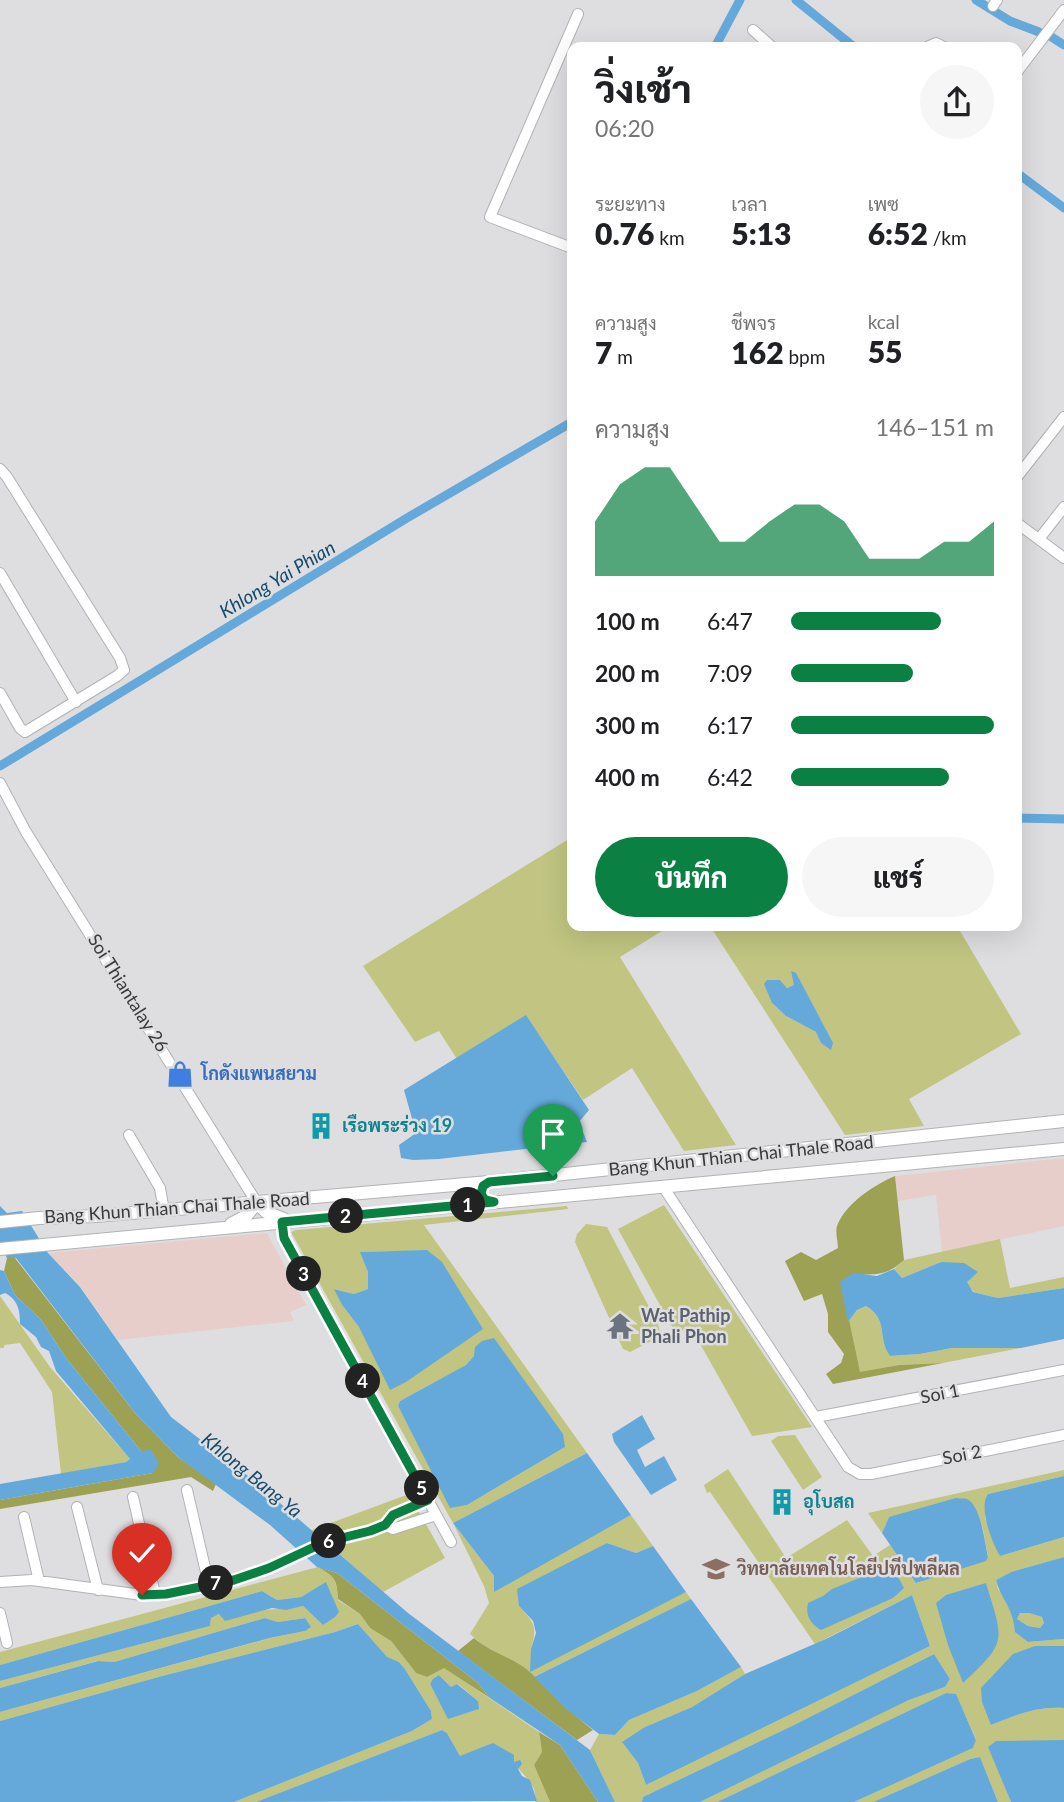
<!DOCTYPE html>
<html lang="th">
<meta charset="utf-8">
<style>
body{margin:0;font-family:Lato,Sarabun,sans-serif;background:#f6f6f6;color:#202124;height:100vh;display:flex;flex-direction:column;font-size:26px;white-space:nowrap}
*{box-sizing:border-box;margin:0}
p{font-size:23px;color:#757577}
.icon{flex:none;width:38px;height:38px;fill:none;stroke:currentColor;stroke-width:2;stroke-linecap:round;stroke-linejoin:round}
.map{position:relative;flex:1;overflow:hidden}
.sheet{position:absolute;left:567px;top:42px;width:455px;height:889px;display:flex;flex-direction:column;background:#fff;border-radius:14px;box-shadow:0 7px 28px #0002}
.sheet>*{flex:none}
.pin{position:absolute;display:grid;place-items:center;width:60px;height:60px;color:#fff;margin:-72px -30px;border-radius:50% 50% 50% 0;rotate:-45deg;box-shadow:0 0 7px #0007}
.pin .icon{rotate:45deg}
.km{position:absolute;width:35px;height:35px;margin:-18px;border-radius:50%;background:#222;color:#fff;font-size:19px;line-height:35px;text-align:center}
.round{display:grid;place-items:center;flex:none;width:74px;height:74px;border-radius:37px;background:#f6f6f6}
.overview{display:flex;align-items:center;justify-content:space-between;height:119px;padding:0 28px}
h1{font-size:38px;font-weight:800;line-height:52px}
.metrics{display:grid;grid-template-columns:repeat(3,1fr);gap:10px;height:119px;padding:7px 28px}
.metrics div{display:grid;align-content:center}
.metrics b{font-size:30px;font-weight:800}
.metrics small{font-size:19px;font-weight:400}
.metrics p{font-size:19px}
.chart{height:196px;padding:14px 28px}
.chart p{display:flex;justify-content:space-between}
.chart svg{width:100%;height:126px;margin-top:7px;fill:#0b8043;opacity:.7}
.button{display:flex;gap:14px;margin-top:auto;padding:14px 28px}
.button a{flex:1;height:80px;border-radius:42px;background:#0b8043;color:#fff;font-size:28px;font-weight:800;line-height:80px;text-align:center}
.button a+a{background:#f6f6f6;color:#202124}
ul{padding:0 28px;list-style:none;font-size:23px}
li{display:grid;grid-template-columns:112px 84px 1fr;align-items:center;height:52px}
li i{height:18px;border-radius:9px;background:#0b8043}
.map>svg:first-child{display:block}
</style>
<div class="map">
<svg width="1064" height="1802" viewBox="0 0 1064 1802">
<rect width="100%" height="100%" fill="#dedee1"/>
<path fill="#e8ceca" d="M1064 1158V1226L942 1252 936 1195 898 1201 895 1176Z
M267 1233 306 1305 290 1312 294 1321 118 1340 80 1286 48 1253Z"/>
<path fill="#c1c581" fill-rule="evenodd" d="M572 837V926H670L620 957 736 1145 684 1151 632 1068 583 1100 526 1016 457 1059 439 1031 415 1042 363 966Z
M710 926H957L1021 1034 909 1099 924 1126 845 1135ZM791 972 821 1043 816 1032 786 1016 772 1003 780 980 787 988 795 985Z
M664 1205 812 1427 752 1436 690 1326 676 1334 618 1229Z
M567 1206 568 1209 424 1225 587 1453 453 1523 494 1576V1591L631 1515 653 1546 636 1553 607 1543 519 1606C534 1623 538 1626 531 1649L686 1592 691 1599 534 1677 530 1672 483 1645 470 1634 489 1603 484 1586 453 1523 291 1232 296 1230ZM401 1251 359 1327 342 1305 335 1289 354 1294 368 1289V1272L361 1252ZM474 1356 565 1447 467 1505 451 1507 398 1406 400 1401 467 1365Z
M586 1224 607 1227 658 1324 661 1336 630 1352 623 1349 575 1242 577 1234Z
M1000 1239 1010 1288 1064 1277V1288L998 1298 974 1292 966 1283 941 1262 902 1278 894 1269 904 1260Z
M0 1296 50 1367 130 1459 126 1462 61 1474 52 1392 20 1343 4 1345V1348H0Z
M866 1306C889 1319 877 1340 890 1356L920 1354 952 1348H1021L943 1363 899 1365 860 1373 848 1322 857 1310Z
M795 1435 822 1477 803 1490 771 1441 778 1436Z
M728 1469 786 1558 847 1520 873 1556 890 1545 917 1583 988 1557 983 1529 974 1505 889 1517 882 1533 868 1513 1064 1470V1476L988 1494 985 1518 1000 1556 1064 1537V1557L1011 1572 996 1580 998 1589 1006 1600 1028 1642 1064 1639V1646H1035L991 1725C1015 1715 1038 1706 1064 1708V1740L989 1747 1011 1802H998L980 1757 970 1759 873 1802H854L973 1748 976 1739 956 1695 946 1693 717 1802H700L909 1700 945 1687 950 1679 934 1654 796 1724 643 1797 642 1802H615L590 1750 599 1734 615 1735 629 1720 697 1691 741 1667 745 1674 692 1707 645 1727 623 1743 638 1763 646 1785 930 1646 912 1595 815 1644 710 1492 707 1493 704 1485Z
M409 1494 445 1558 383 1592 312 1530Z
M318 1567C335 1577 337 1579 338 1600L360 1614 370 1628 391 1641 416 1673 427 1677 444 1667 539 1732 542 1752 534 1765 550 1802H535C538 1785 523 1776 514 1763L460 1756 447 1733 442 1730 256 1802H234L412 1731 432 1719 431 1711 405 1669 399 1662 387 1658 358 1624 335 1632 162 1676 0 1721V1712L271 1638 305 1631V1618L278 1622 265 1618 114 1662 97 1661 0 1688V1681L210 1626 211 1617C237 1607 276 1612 303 1606L323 1625 333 1599 326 1583 301 1597 277 1600 262 1591 0 1665V1652ZM439 1675 451 1687 458 1684 478 1701V1709L448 1718 430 1684Z
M1020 1613H1029L1042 1617 1044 1623 1040 1628 1028 1626 1017 1619Z"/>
<path fill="#9da153" d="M895 1176 904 1260C877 1285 866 1266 841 1282L860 1372 899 1365 943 1363 833 1384 826 1374 841 1363 844 1354 828 1332V1314L822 1294 804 1301 785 1261 801 1252 816 1260 838 1248C838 1242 835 1232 837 1226 846 1203 874 1185 895 1176Z
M7 1258H15L135 1413 178 1457 216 1484 213 1491 191 1477 0 1509V1500L153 1473 141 1451 66 1358 41 1320 15 1295 4 1271Z
M318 1567 337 1573 478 1683 490 1698 444 1668 427 1677 416 1673 391 1641 370 1628 360 1614 338 1599C337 1579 335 1577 318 1567Z
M474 1638C491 1653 515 1658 531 1673 551 1693 570 1712 593 1730L577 1740 458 1651Z
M539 1732 560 1745 598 1802H550L534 1765 542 1752Z"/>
<path fill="#65a9db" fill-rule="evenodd" d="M791 971 796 973 833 1043 831 1050 821 1043 816 1032 786 1016 772 1003 764 984 767 980H780L787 988 794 985Z
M526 1015 589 1110 579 1122 587 1142 439 1159 413 1160 401 1158 399 1145 416 1133 404 1090Z
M0 1206 7 1213 22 1211 48 1253 80 1287 171 1417 252 1479 408 1613 590 1750 615 1802H598L560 1745 490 1698 478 1683 337 1573 317 1567 270 1525 178 1457 135 1413 16 1258H7L0 1246Z
M427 1250 442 1262 483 1329 406 1382 390 1390 359 1327 342 1305 334 1289 354 1294 368 1289V1272L360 1252Z
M941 1262 964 1263 978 1272 967 1282 973 1292 998 1298 1064 1288V1339L1021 1348H952L920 1354 890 1356C877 1339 889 1319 866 1306L857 1310 848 1322 840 1282 853 1273 877 1276 894 1269 902 1278Z
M0 1270 4 1271 15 1295 41 1320 66 1358 141 1451 151 1450 159 1464 153 1473 0 1500V1484L126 1462 130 1459 56 1371 49 1351 41 1347 36 1337 20 1324C20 1310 18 1300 5 1293L0 1295Z
M494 1338 563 1434 565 1447 467 1505 450 1508 398 1406 400 1401 466 1365 474 1356 475 1347 482 1341Z
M642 1415 655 1439 637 1450 645 1467 664 1456 677 1480 651 1495 614 1442 612 1434Z
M587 1453 631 1515 494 1592V1576L453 1523Z
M1064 1476V1537L1000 1556C992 1543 978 1507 988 1494Z
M956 1498C960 1499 964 1498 967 1499 981 1505 985 1544 988 1557L986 1561 916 1583 882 1533 889 1517Z
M607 1543 636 1553 653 1546 686 1592 530 1672 531 1649 536 1633 533 1621 519 1606 517 1589Z
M1064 1557V1639L1028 1642 1015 1632C1013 1606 1001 1600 996 1580L1011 1572ZM1029 1613 1042 1617 1044 1623 1040 1628 1028 1626 1017 1619 1020 1613Z
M874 1572 896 1573 904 1588 893 1598 821 1630C811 1624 805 1616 808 1603L823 1596 832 1589Z
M326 1582 339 1612 335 1617 323 1625 303 1606 286 1610 272 1608 225 1621 219 1614 211 1618 210 1626 0 1681V1665L262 1591 277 1600 301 1597Z
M986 1583C1003 1640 1009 1641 963 1683L948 1645 936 1603 946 1595Z
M912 1595 930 1646 646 1785 638 1763 622 1742 645 1727 692 1707 745 1674 828 1638Z
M691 1599 741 1667 697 1691 629 1720 615 1735 599 1734 565 1708 534 1677Z
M265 1618 278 1622 305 1618 311 1627 305 1631 270 1638 0 1712V1688L98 1661 114 1662Z
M358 1624 387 1657 399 1662 405 1669 431 1711 432 1719 412 1731 234 1802H0V1721L162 1676 335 1632Z
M1035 1646H1064V1708C1038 1706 1015 1715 991 1725L982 1702 981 1688 1013 1654Z
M934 1654 950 1679 945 1687 909 1700 700 1802H642L643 1797 796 1724Z
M439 1675 451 1687 457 1684 478 1701 479 1709 448 1719 430 1684 433 1679Z
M946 1693 956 1694 976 1740 973 1748 854 1802H717Z
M442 1730 447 1733 460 1756 493 1743 514 1755V1762L520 1760 522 1764 518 1769 522 1776 530 1780 537 1801 256 1802Z
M1064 1740V1802H1011L988 1747 996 1741Z
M980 1757 998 1802H873L970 1759Z"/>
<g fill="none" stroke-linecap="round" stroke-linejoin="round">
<path stroke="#65a9db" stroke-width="9" d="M796 0 854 47
M976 0 1010 21 1039 32
M1050 36 1064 45
M715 47 740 0
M1017 173 1064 208
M0 766 407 518 572 422
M1017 818 1064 819"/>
<defs>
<path id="minor" d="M993 6 997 0
M753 30 772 47
M927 47 936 43 944 47
M1017 72 1064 10
M572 248 490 217 578 14
M0 469 7 477 120 658 124 670 117 676 25 732 20 728 0 693
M1017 477 1064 417
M1017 523 1064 558
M1039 539 1064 507
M0 573 76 702
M0 783 26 832 257 1203
M129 1135 160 1188 164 1211
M664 1188 848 1467 860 1474H871L1064 1435
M282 1222 284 1238 451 1542
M816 1417 1064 1370
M187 1490 209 1585
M133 1497 155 1594
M77 1507 98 1590
M24 1517 39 1581
M385 1525 393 1529 436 1515
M0 1582 32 1580 142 1595 166 1594 234 1579 269 1568 325 1542 370 1531 385 1525 392 1515 428 1500
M0 1613 7 1643"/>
<path id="major" d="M0 1222 39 1218 96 1216 489 1182 1064 1121
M231 1224 246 1216 257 1203 266 1212 284 1219
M0 1249 1064 1149"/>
</defs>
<use href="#minor" stroke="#b2b2b4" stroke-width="12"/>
<use href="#major" stroke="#b2b2b4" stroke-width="14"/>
<use href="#minor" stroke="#fff" stroke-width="10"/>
<use href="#major" stroke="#fff" stroke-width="12"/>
</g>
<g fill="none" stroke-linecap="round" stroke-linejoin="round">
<defs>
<path id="route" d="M142 1595 166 1594 234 1580 269 1568 325 1542 370 1531 385 1525 393 1515 428 1500 284 1238 282 1222 494 1202 485 1200 481 1194 483 1186 489 1182 553 1176"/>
</defs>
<use href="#route" stroke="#fff" stroke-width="14"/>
<use href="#route" stroke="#0b8043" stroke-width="9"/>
</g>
<defs>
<symbol id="shop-bare" viewBox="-9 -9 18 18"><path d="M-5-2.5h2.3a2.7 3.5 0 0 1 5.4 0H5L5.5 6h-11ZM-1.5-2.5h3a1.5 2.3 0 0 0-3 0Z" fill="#3f7fe0" stroke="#dedee1" stroke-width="2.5" paint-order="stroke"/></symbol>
<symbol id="building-bare" viewBox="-9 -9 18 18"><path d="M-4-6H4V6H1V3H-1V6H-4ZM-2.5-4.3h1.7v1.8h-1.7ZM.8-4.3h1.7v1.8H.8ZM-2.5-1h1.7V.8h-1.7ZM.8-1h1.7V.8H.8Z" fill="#0f9aa8" stroke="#dedee1" stroke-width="2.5" paint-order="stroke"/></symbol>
<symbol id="temple-bare" viewBox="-9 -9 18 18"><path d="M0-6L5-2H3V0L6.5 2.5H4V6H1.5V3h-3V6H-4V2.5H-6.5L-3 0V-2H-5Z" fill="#6b7280" stroke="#dedee1" stroke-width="2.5" paint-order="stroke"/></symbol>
<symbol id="university-bare" viewBox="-9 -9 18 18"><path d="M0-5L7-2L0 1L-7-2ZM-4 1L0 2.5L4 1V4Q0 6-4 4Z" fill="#8d6e63" stroke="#dedee1" stroke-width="2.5" paint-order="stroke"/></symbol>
</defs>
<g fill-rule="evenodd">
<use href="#shop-bare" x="161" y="1055" width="38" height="38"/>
<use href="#building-bare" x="302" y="1107" width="38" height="38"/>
<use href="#temple-bare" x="601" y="1307" width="38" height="38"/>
<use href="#building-bare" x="763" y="1483" width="38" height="38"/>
<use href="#university-bare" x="697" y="1550" width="38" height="38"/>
</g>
<g text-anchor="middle" stroke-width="5" stroke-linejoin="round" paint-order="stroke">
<g font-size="18" fill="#3a3a3b" stroke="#dedee1">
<text transform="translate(128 993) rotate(58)" y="6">Soi Thiantalay 26</text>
<text transform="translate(741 1156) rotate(-6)" y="6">Bang Khun Thian Chai Thale Road</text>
<text transform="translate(177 1208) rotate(-4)" y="6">Bang Khun Thian Chai Thale Road</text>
<text transform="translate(940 1394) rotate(-11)" y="6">Soi 1</text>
<text transform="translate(962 1455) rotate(-11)" y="6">Soi 2</text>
</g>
<g font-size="18" font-weight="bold" fill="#366cbe" stroke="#dedee1" text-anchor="start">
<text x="201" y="1080">โกดังแพนสยาม</text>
</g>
<g font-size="18" font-weight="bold" fill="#0d838f" stroke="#dedee1" text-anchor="start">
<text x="342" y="1132">เรือพระร่วง 19</text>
<text x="803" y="1508">อุโบสถ</text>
</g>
<g font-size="18" font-weight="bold" fill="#5b616d" stroke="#dedee1" text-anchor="start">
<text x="641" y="1322">Wat Pathip<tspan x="641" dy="21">Phali Phon</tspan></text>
</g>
<g font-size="18" font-weight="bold" fill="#785e54" stroke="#dedee1" text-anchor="start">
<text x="737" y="1575">วิทยาลัยเทคโนโลยีปทีปพลีผล</text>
</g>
<g font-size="19" font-style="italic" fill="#184c6e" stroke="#dedee1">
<text transform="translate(277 579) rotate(-31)" y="7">Khlong Yai Phian</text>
<text transform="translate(252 1475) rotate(39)" y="7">Khlong Bang Ya</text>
</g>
</g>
</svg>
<div class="pin" style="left:553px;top:1176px;background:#1e9e55"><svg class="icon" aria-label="arrive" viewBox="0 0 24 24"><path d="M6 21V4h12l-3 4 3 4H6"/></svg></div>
<div class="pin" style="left:142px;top:1595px;background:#d93025"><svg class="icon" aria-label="check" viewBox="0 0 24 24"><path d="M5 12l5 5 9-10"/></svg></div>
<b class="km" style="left:468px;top:1205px">1</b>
<b class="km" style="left:346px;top:1216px">2</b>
<b class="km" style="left:304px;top:1274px">3</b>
<b class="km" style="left:363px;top:1381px">4</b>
<b class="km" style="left:422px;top:1488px">5</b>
<b class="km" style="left:329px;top:1541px">6</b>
<b class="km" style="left:216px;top:1583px">7</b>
<section class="sheet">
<div class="overview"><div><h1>วิ่งเช้า</h1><p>06:20</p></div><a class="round"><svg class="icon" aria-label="share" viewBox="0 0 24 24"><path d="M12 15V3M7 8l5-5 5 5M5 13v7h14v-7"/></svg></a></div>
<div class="metrics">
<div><p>ระยะทาง</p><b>0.76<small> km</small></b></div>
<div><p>เวลา</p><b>5:13</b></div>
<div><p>เพซ</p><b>6:52<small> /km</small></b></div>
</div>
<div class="metrics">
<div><p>ความสูง</p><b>7<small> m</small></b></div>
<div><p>ชีพจร</p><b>162<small> bpm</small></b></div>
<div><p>kcal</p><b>55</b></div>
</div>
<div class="chart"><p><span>ความสูง</span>146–151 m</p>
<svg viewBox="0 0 160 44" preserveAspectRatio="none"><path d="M0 44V25L10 12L20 6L30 6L40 19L50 32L60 32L70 25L80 19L90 19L100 25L110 38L120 38L130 38L140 32L150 32L160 25V44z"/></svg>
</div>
<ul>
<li><b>100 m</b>6:47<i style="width:74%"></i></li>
<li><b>200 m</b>7:09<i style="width:60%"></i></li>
<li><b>300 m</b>6:17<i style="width:100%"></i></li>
<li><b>400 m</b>6:42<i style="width:78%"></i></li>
</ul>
<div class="button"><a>บันทึก</a><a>แชร์</a></div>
</section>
</div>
